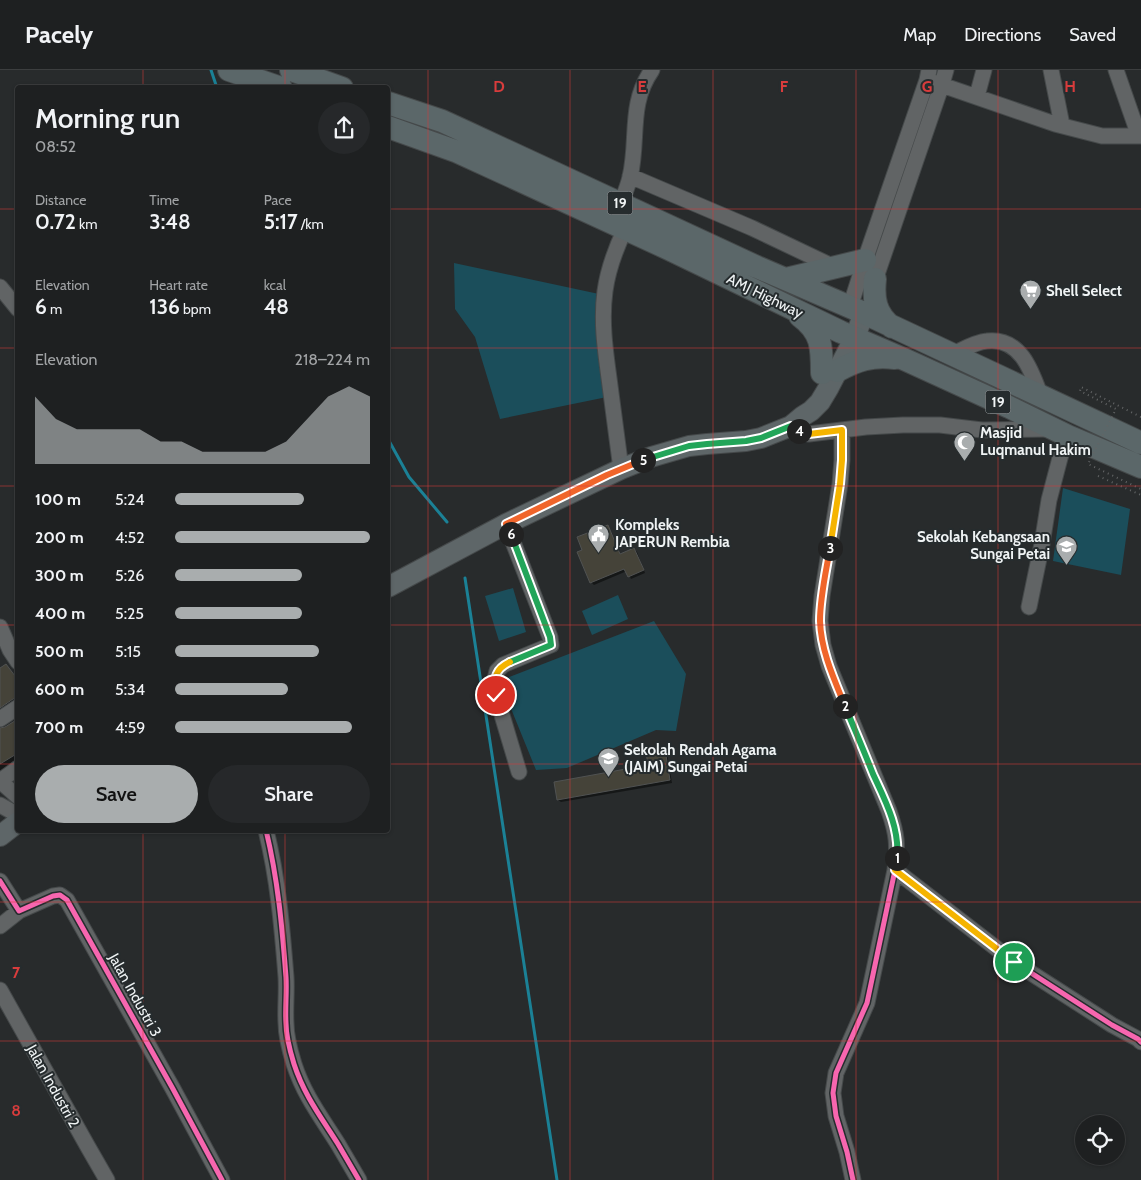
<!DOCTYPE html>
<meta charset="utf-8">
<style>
body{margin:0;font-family:Cabin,sans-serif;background:#26282a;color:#f1f3f6;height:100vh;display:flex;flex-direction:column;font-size:19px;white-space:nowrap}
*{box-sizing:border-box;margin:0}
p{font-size:16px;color:#a1a3a5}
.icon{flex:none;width:28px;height:28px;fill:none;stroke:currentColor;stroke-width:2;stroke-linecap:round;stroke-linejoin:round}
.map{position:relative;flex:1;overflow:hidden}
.drawer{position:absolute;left:15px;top:15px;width:375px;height:748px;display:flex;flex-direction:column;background:#1e2021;border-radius:5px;box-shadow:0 1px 4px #0004,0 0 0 1px #3c3e3f}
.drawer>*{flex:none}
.fabs{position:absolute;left:1075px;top:1045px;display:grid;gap:10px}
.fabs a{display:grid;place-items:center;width:50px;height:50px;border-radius:50%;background:#1e2021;box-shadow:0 1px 4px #0004,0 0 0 1px #3c3e3f;font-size:25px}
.pin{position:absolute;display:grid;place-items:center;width:42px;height:42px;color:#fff;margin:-21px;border:2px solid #fff;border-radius:50%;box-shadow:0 1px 5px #0007}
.km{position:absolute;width:25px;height:25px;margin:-12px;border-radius:50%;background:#222;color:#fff;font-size:14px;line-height:25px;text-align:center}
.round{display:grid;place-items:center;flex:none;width:52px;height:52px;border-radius:26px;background:#26282a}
.headline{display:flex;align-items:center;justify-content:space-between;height:85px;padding:0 20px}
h1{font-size:28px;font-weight:600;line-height:38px}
.figures{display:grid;grid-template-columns:repeat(3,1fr);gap:8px;height:85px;padding:5px 20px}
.figures div{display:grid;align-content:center}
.figures b{font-size:21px;font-weight:600}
.figures small{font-size:14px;font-weight:400}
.figures p{font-size:14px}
.chart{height:140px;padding:10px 20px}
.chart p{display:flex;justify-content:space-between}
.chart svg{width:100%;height:90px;margin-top:5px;fill:#a9adae;opacity:.7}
.cta{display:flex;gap:10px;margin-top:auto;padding:10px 20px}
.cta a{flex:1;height:58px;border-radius:30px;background:#a9adae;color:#111;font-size:20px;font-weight:600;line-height:58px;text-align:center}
.cta a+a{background:#26282a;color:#f1f3f6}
ul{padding:0 20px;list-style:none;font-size:16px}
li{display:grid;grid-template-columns:80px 60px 1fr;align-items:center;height:38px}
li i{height:12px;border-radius:6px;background:#a9adae}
header{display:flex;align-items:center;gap:30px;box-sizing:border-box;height:70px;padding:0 25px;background:#1e2021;border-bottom:1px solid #3c3e3f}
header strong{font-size:24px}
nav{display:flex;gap:28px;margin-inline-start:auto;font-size:18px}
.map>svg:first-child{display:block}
</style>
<header>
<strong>Pacely</strong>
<nav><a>Map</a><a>Directions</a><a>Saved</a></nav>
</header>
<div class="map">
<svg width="1141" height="1110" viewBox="0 0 1141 1110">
<rect width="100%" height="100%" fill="#282b2c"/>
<path fill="#1b4e5b" d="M454 193 599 224 607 327 500 349 475 267 455 239Z
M1063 418 1130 439 1121 505 1053 491Z
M513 518 526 562 499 571 485 526Z
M618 525 628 549 592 565 582 541Z
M654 551 686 604 676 661 656 660 567 698 536 700 503 619 507 608Z"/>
<path fill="#0007" d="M608 456 610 459 621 485 634 479 637 482 645 503 631 509 627 501 594 515 591 512 583 480Z
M6 596 18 609V635L0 647V600Z
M18 650V692L0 702V659Z
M665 681 667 683 672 713 561 732 558 730 650 696Z"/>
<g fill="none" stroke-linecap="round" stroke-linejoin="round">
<path stroke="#1b8196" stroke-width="3" d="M211 0 217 18
M388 369 409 407 447 452
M465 508 557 1110"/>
</g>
<path fill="#454339" stroke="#505252" d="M608 455 620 484 634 478 644 500 628 507 624 499 590 513 577 482 582 480 577 467Z
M6 594 18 610V628L13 629 0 638V598Z
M18 649V683L0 694V658L5 657Z
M665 679 670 710 557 730 554 712 648 695 646 682Z"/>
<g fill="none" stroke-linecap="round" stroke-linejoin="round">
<defs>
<path id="minor" d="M1051 0 1062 55
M1116 0 1139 66
M933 12 1055 54 1102 66H1141
M977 26 984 0
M630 106 752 158 834 197
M621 133C624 125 628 116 630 107 639 69 628 34 652 0
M873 216 942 14 946 0
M0 217 18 239
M850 237 865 190 927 10 929 0
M951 285C962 280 975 272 987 271 1021 267 1032 302 1041 327
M791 356 799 361 809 364 866 357 903 355H940L982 360 1049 359
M842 360V390L840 414 822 526 820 551 823 575 829 596 889 741C897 764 898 775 895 800L867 933 836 1003 833 1023 836 1046 847 1082 853 1110
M621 399C617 369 613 338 609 308 605 279 601 250 605 221 608 199 616 178 625 159
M506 454 550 567 551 575 503 595 497 601 495 609 496 625 519 702
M1029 537 1042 474 1049 430 1066 365
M0 557 10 580 18 592
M0 649 18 637
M18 698 0 711 18 727
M0 735 18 745
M266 760C278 810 282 856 286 907 287 922 285 938 286 953 286 967 290 981 294 994 304 1025 321 1047 338 1074 345 1086 352 1098 359 1110
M895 800 1014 892 1112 955 1138 969 1141 972
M0 811 19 841 53 826 60 825 67 830 173 1019 222 1110
M0 856 19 841
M0 920 88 1077 107 1110"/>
<path id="major" d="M388 517 506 454 621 399 651 387 689 376 707 374 746 371 761 368 791 356 803 346 811 341 820 332 829 317 855 267 864 243
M0 766 18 752"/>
<path id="highway" d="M229 0 281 18
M291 0 342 18
M388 33 442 51 466 62 757 197 864 243 1141 373
M388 57 458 82 669 179 841 262 906 290 1009 337 1068 366 1141 397
M786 209 865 190
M875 209C873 228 875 244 892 257
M800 246C822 262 822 278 822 303
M837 301C857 290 872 285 895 288"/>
</defs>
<use href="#minor" stroke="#45494a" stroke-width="17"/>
<use href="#major" stroke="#45494a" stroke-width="22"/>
<use href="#highway" stroke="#45494a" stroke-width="24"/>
<path stroke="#636566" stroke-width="2" stroke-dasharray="1 4" stroke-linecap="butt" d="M1098 406 1141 425"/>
<use href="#minor" stroke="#616465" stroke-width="15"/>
<use href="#major" stroke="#5e6668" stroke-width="20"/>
<use href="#highway" stroke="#5b6769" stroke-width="22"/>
<path stroke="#636566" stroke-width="2" stroke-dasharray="1 4" stroke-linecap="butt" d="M1141 347 1081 317 1080 321 1116 339 1088 394 1141 419"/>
<defs>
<path id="cycleway" d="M842 360V390L840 414 822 526 820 551 823 575 829 596 889 741C897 764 898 775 895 800L867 933 836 1003 833 1023 836 1046 847 1082 853 1110
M266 760C278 810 282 856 286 907 287 922 285 938 286 953 286 967 290 981 294 994 304 1025 321 1047 338 1074 345 1086 352 1098 359 1110
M895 800 1014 892 1112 955 1138 969 1141 972
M0 811 19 841 53 826 60 825 67 830 173 1019 222 1110"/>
</defs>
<use href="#cycleway" stroke="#262c2e" stroke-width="8"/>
<use href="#cycleway" stroke="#f766af" stroke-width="5"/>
</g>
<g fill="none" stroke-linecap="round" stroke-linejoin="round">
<defs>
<path id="split-1" d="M897 788 895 800 1014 892"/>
<path id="split-2" d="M845 636C854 658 864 681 873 704 885 730 900 758 897 788"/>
<path id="split-3" d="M830 478C826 502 820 527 820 551 821 581 834 609 845 636"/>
<path id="split-4" d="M799 361 809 364 842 360V390L840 414 830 478"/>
<path id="split-5" d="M643 390 689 376 707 374 746 371 761 368 791 356 799 361"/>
<path id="split-6" d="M511 464 506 454 607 405 643 390"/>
<path id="split-7" d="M510 592 551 575 550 567 511 464"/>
<path id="split-8" d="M496 625C495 609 493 600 510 592"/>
</defs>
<use href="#split-1" stroke="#fff" stroke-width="10"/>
<use href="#split-2" stroke="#fff" stroke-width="10"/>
<use href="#split-3" stroke="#fff" stroke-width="10"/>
<use href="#split-4" stroke="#fff" stroke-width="10"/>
<use href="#split-5" stroke="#fff" stroke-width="10"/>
<use href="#split-6" stroke="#fff" stroke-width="10"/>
<use href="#split-7" stroke="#fff" stroke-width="10"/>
<use href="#split-8" stroke="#fff" stroke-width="10"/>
<use href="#split-1" stroke="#f5b400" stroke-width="6"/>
<use href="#split-2" stroke="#22a559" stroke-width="6"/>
<use href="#split-3" stroke="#f0652b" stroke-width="6"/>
<use href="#split-4" stroke="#f5b400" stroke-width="6"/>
<use href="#split-5" stroke="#22a559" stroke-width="6"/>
<use href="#split-6" stroke="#f0652b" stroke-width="6"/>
<use href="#split-7" stroke="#22a559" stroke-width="6"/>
<use href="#split-8" stroke="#f5b400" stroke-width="6"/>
</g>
<path fill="none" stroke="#d83c3c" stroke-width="1" stroke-opacity="0.55" d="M143 0V18M285 0V18M428 0V1110M570 0V1110M713 0V1110M856 0V1110M998 0V1110M0 139H18M388 139H1141M0 278H18M388 278H1141M0 416H18M388 416H1141M0 555H18M388 555H1141M0 694H18M388 694H1141M143 760V1110M285 760V1110M0 832H1141M0 971H1141"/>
<defs>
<symbol id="supermarket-pin" viewBox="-11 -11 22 30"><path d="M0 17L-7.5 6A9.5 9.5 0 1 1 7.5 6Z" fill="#a9adae" stroke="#262c2e"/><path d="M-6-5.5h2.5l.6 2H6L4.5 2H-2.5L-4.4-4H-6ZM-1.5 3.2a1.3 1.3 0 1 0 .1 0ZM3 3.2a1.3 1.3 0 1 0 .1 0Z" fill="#fff"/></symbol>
<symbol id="mosque-pin" viewBox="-11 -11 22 30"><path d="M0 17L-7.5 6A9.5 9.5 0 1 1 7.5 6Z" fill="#a9adae" stroke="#262c2e"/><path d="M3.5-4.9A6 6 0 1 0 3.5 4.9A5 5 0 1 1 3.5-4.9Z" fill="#fff"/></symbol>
<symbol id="civic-pin" viewBox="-11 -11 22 30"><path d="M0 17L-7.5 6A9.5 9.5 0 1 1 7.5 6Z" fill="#a9adae" stroke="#262c2e"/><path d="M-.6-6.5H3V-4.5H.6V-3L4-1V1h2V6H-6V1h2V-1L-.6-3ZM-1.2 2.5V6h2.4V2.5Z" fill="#fff"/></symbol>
<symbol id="school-pin" viewBox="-11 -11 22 30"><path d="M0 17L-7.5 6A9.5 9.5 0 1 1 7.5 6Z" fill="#a9adae" stroke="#262c2e"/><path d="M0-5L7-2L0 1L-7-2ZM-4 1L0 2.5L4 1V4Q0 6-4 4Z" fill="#fff"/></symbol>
</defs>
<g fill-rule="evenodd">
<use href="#supermarket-pin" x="1018" y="208" width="25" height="34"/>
<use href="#mosque-pin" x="952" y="360" width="25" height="34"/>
<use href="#civic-pin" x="586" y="452" width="25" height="34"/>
<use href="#school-pin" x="1054" y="464" width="25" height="34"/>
<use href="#school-pin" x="596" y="676" width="25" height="34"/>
</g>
<g text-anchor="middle" stroke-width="4" stroke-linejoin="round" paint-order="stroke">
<g fill="#262c2e" stroke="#b3b7b9" stroke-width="1">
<rect x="607.5" y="121.5" width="25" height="23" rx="4"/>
<rect x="985.5" y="320.5" width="25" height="23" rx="4"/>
</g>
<g font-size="14" font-weight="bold" fill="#eff3f4">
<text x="620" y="138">19</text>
<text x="998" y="337">19</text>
</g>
<g font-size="15" font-weight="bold" fill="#eff3f4" stroke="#262c2e" text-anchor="start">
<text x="1046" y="226">Shell Select</text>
<text x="980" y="368">Masjid<tspan x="980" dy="17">Luqmanul Hakim</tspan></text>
<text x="615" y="460">Kompleks<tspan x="615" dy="17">JAPERUN Rembia</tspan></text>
<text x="1050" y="472" text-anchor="end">Sekolah Kebangsaan<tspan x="1050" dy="17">Sungai Petai</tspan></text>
<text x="624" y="685">Sekolah Rendah Agama<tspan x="624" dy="17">(JAIM) Sungai Petai</tspan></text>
</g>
<g font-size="15" fill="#eff3f4" stroke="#262c2e">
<text transform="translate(765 226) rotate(26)" y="5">AMJ Highway</text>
<text transform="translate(135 925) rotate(61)" y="5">Jalan Industri 3</text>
<text transform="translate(53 1016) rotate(61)" y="5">Jalan Industri 2</text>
</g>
</g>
<g font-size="16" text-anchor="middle" font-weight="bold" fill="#d83c3c" stroke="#262c2e" stroke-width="4" stroke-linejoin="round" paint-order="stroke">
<text x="499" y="22">D</text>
<text x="642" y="22">E</text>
<text x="784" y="22">F</text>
<text x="927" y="22">G</text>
<text x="1070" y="22">H</text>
<text x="16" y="908">7</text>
<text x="16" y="1046">8</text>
</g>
</svg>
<div class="fabs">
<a><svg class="icon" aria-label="locate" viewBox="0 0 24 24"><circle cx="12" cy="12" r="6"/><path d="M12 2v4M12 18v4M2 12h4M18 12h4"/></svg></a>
</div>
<div class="pin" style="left:1014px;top:892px;background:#1e9e55"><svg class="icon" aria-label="arrive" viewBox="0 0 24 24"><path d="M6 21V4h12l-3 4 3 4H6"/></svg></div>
<div class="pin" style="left:496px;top:625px;background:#d93025"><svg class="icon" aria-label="check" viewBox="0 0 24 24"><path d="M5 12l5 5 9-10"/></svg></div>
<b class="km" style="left:897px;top:788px">1</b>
<b class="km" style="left:845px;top:636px">2</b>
<b class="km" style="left:830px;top:478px">3</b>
<b class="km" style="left:799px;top:361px">4</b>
<b class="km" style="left:643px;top:390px">5</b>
<b class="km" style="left:511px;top:464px">6</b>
<section class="drawer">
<div class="headline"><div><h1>Morning run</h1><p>08:52</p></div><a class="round"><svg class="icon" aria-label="share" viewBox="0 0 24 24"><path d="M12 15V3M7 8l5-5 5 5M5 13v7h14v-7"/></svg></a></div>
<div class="figures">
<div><p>Distance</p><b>0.72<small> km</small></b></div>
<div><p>Time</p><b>3:48</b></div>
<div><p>Pace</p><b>5:17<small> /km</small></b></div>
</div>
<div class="figures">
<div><p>Elevation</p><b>6<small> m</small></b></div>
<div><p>Heart rate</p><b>136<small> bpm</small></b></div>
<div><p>kcal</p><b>48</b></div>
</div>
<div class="chart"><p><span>Elevation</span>218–224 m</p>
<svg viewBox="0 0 160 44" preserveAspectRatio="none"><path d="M0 44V11L10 22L20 27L30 27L40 27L50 27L60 33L70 33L80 38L90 38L100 38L110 38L120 33L130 22L140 11L150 6L160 11V44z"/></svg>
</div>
<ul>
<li><b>100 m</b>5:24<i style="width:66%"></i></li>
<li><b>200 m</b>4:52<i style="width:100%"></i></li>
<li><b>300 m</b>5:26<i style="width:65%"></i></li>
<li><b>400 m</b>5:25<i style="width:65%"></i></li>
<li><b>500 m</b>5:15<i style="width:74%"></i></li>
<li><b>600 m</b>5:34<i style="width:58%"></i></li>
<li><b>700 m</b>4:59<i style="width:91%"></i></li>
</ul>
<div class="cta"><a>Save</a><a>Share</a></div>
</section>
</div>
